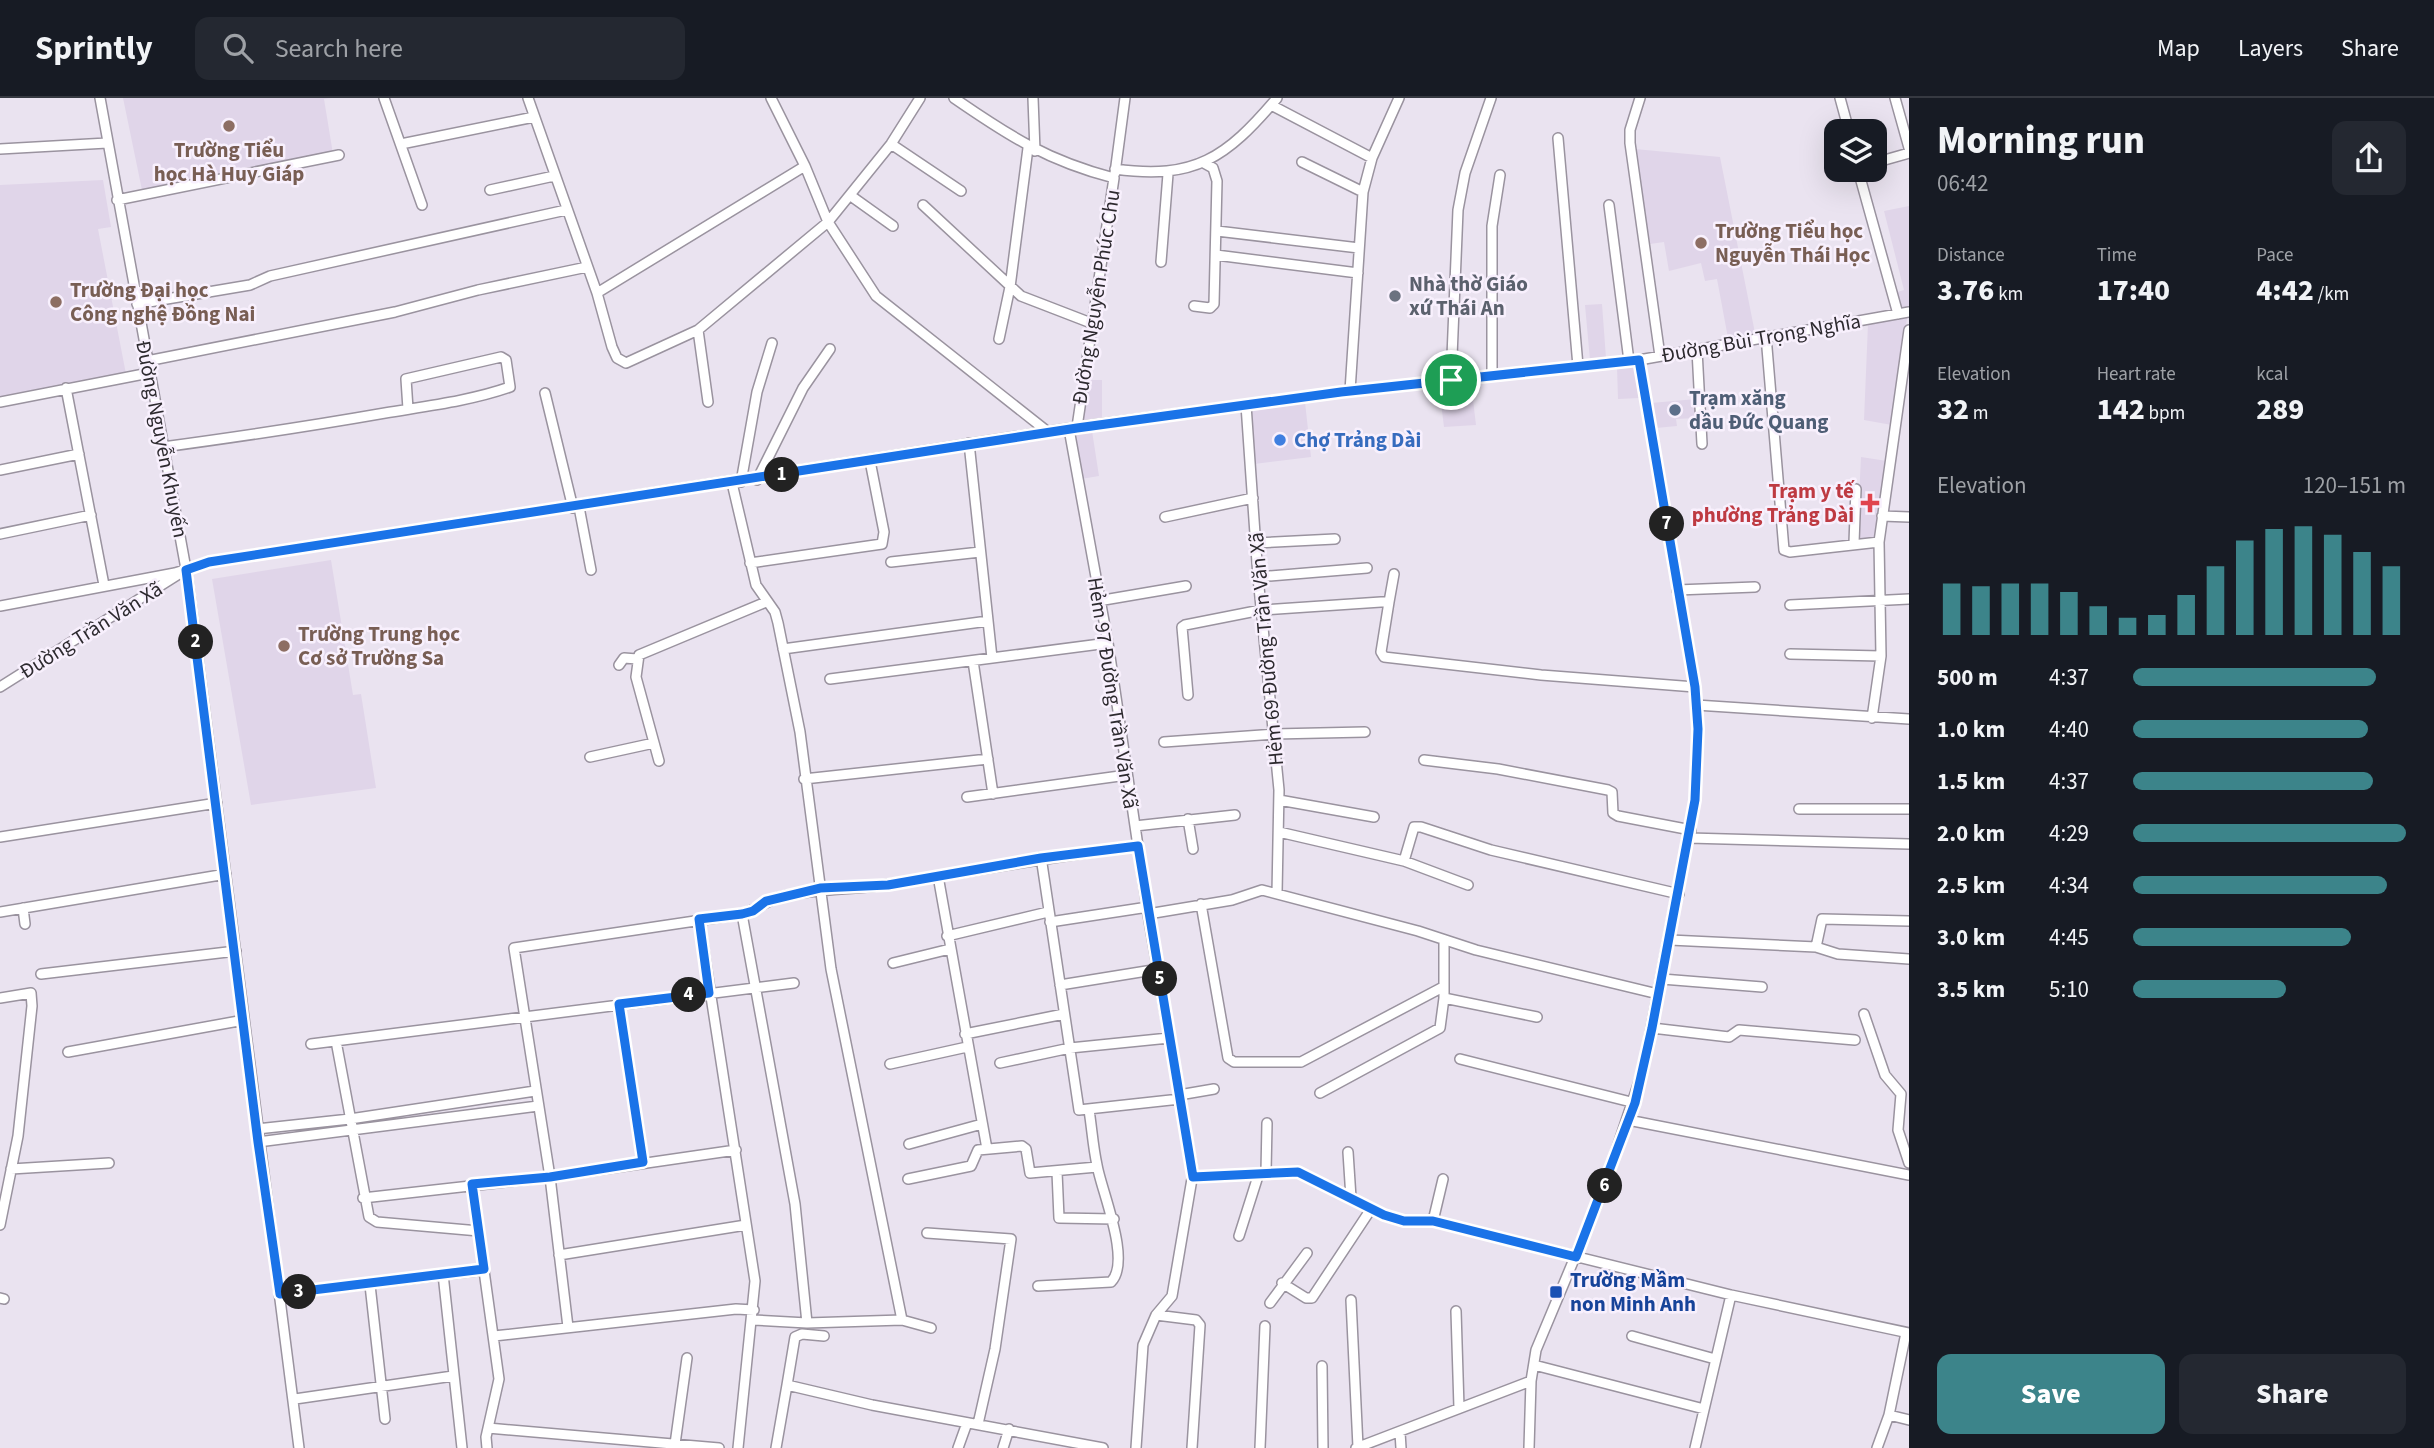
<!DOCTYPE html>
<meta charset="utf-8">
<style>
body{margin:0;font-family:"Source Sans 3",sans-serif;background:#242831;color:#f1f3f6;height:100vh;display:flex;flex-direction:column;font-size:26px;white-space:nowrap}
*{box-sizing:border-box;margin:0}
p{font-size:23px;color:#9ea1a6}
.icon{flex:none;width:38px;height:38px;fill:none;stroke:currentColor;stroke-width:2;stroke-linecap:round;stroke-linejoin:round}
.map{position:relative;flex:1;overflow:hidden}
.side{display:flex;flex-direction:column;background:#171b24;width:525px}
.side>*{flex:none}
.fabs{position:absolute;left:1824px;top:21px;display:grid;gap:14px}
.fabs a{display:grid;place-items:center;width:63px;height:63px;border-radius:14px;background:#171b24;box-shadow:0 7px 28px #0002;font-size:35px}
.pin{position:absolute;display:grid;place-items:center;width:60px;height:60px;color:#fff;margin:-30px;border:4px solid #fff;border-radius:50%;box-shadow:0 2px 7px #0007}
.km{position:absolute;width:35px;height:35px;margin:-18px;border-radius:50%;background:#222;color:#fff;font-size:19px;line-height:35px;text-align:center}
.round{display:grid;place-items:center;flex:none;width:74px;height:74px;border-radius:14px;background:#242831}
.headline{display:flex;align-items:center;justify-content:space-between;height:119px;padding:0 28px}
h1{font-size:38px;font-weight:800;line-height:52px}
.stats{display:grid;grid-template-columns:repeat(3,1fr);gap:10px;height:119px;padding:7px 28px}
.stats div{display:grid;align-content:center}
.stats b{font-size:30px;font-weight:800}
.stats small{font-size:19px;font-weight:400}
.stats p{font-size:19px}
.chart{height:196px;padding:14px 28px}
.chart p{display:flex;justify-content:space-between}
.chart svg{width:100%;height:126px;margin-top:7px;stroke:#3c848a;stroke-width:6}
.button{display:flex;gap:14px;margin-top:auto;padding:14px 28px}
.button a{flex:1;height:80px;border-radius:14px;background:#3c848a;color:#fff;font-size:28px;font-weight:800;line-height:80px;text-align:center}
.button a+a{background:#242831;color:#f1f3f6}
ul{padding:0 28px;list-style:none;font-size:23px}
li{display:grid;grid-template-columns:112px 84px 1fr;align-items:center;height:52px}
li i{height:18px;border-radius:9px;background:#3c848a}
header{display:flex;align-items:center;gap:42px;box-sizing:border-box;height:98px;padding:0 35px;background:#171b24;border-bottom:2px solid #363941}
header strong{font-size:33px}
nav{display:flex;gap:38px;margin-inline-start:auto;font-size:24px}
.search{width:490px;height:63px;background:#242831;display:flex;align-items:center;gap:18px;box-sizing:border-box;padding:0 24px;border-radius:14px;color:#9ea1a6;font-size:26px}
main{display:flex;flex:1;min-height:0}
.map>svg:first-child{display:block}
</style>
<header>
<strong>Sprintly</strong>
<div class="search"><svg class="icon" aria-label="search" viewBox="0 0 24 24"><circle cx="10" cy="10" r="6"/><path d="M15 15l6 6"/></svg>Search here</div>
<nav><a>Map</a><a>Layers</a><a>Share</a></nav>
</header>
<main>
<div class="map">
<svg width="1909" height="1350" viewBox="0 0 1909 1350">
<rect width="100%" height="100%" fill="#eae3f0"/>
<path fill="#e0d5e9" d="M123 0H332L324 1 333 56 142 92Z
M1635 51 1720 59 1755 235 1728 240 1717 181 1705 183 1701 165 1669 173 1664 144 1650 146Z
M103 82 111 129 98 131 126 276 0 301V87Z
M1909 108V209L1899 210 1894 195 1904 192 1884 113Z
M1602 206 1606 260 1590 262 1585 207Z
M1907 220 1892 327 1864 322 1868 226Z
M1635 267 1640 300 1618 301 1617 269Z
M1089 282H1102V321L1083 323Z
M1471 285 1476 327 1444 329 1439 289Z
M1696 301 1697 320 1676 321 1677 328 1656 330 1651 305Z
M1305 304 1311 359 1254 366 1249 312Z
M1092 333 1099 378 1081 381 1073 335Z
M1861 359 1887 363 1876 441 1857 442Z
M331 462 353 597 361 596 376 690 251 707 212 481Z"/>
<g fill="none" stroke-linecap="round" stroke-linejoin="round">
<defs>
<path id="minor" d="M100 0 188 482 299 1350
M384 0 422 107
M528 0 597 195 612 249 617 260 626 265 698 232 828 124 891 46 920 0
M771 0 805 68 828 124 876 198 1048 334
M954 0C1009 38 1048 63 1114 80L1077 329
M1033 0 1035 53
M1640 0 1630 32V45L1660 258
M1840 0 1849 33
M1895 0 1909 50
M1271 7 1372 60
M1558 40 1578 268
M401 46 534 19
M891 46 961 93
M0 51 107 45
M1302 64 1363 94
M1874 65 1909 55
M1115 71C1195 82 1226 60 1277 0
M1858 72 1898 216
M1115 75 1125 0
M490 92 554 78
M851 98 893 128
M117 102 339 57
M923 107 1021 198 1091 225
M1609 107 1629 263
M1217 133 1359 150
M1216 157 1358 175
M1161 164 1168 76
M597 195 805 68
M137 206 250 187 270 178 566 112
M1194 208 1210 210 1214 206 1217 83 1213 70 1204 65
M698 232 708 304
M1766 238 1784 452 1790 454 1879 444
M999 241 1010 189 1028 50
M1697 252 1702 346
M147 263 395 214 478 192 587 169
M1492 278V128L1500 77
M1451 283 1458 112 1465 75 1491 0
M66 290 104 487
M1350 293 1363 94 1372 60 1399 0
M545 295 573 410
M0 304 149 275
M1246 307 1258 479 1279 692 1277 795
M1069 331 1108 545 1148 816 1193 1075 1172 1198 1156 1217 1143 1247 1136 1350
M969 345 992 560
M163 349C237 339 311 328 385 315 427 308 470 303 510 289L506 262 501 259 406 281 408 311
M0 372 79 356
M757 382 803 290 830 251
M741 384 757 294 772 245
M732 385 756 487 775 514 778 525 800 634 831 871 902 1222 931 1230
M579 409 591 472
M1882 418 1909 419
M1165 419 1253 400
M0 436 91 417
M1256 445 1335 441
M1854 445 1856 391
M891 464 980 454
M750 465 882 446 884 434 870 363
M1258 479 1367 470
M1677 492 1755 489
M1098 503 1186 488
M1389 504 1394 476
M1790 507 1909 501
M0 508 175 475 209 464 1077 329 1350 293 1639 262 1909 214
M783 551 988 523
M1790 556 1881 558
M973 563 993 696
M619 567 624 560 637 561
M830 581 1108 545
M0 589 179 476
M1188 597 1182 529 1185 527 1261 512 1381 504H1389L1381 554 1384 559 1541 577 1695 589
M1696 607 1909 621
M1872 620 1881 558 1879 444 1909 232
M1164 644 1274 636 1365 634
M590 659 654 645
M1424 662 1498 671 1608 692 1612 694 1613 715 1618 718 1691 732
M659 663 636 579 639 557 766 504
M804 681 988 661
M967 699 1127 677
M1279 702 1374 719
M1799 711H1909
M1188 721 1193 751
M1135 728 1235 717
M1279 734 1404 763 1414 729H1421L1491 752 1679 796
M0 739 217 705
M1689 740 1909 746
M1041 759 1079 1012 1180 1001
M1404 763 1468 787
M938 778 987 1051
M1201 806 1228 960 1234 964H1301L1443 889
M23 810 25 826
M0 814 226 776
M742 816 795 1106 807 1225
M1148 816 1232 802 1262 792 1418 833 1476 852 1658 896
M699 821 755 1183 738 1350
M1050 824 1148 809
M947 838 1048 814
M1670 842 1816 849 1822 821 1909 823
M1816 849 1838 856 1909 861
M893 865 950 851
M41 876 236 853
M1662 881 1762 889
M1060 887 1159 871
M0 900 31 895 32 908 18 1038 0 1127
M1444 900 1537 919
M619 906 643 1064
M1864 916 1885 977 1901 996 1898 1032 1909 1065
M1652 930 1729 939 1739 932 1855 942
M965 936 1064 916
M336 943 369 1119 377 1124 479 1133
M311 946 794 885
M68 954 244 922
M1460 961 1635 1005
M1000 965 1070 950 1169 940
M890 966 967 949
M1320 995 1440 930 1444 900V842
M1179 997 1214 991
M1628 1022 1909 1077
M257 1031 350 1021 535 993
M258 1044 538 1008
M909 1046 982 1026
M1348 1054 1351 1100
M11 1071 109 1065
M1057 1074 1059 1120 1114 1121
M1266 1074 1267 1025
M1193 1079 1298 1074 1384 1117 1404 1123H1433L1731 1197 1909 1235
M908 1081 971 1068 978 1052 1022 1048 1026 1051 1030 1075 1097 1069
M472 1086 499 1281 486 1339 487 1350
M363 1100 550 1079 736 1052
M1433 1123 1443 1081
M927 1135 1011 1141 995 1251 978 1326
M1239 1138 1259 1075
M559 1157 746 1127
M443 1176 462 1350
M1282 1185 1306 1200H1312L1371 1111
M370 1187 385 1321
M1038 1188 1111 1184C1132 1163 1101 1092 1097 1067 1093 1049 1092 1031 1089 1012
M280 1196 484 1172
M0 1200 4 1201
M1351 1202 1358 1349
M1270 1205 1307 1155
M1456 1213 1459 1310
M1156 1217 1196 1222 1200 1227 1192 1350
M753 1222 807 1225 902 1222
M568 1229 550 1079 514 850 742 816C756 812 766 803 780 799 817 790 854 792 891 786 974 773 1055 758 1138 748
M494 1238 736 1211 754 1212
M1632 1238 1715 1261
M1534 1267 1704 1311
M1322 1268 1323 1350
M787 1287 795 1239 802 1236 824 1238
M295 1301 453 1278
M1889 1317 1909 1322
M488 1330 719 1350
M1400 1334 1401 1350
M675 1346 687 1260
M776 1350 787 1287 872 1307 1103 1350
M958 1350 967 1325
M1003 1350 1009 1331
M1260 1350 1265 1228
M1356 1350 1531 1283
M1529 1350 1531 1283 1536 1252 1603 1092 1643 972 1695 702 1698 631 1695 589 1639 262
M1695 1350 1731 1197
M1877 1350 1889 1317 1906 1235"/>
</defs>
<use href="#minor" stroke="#9a939f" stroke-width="12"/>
<use href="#minor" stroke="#fff" stroke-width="9"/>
</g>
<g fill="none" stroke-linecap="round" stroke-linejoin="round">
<defs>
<path id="route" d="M1639 262 1695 589 1698 631 1695 702 1652 930 1635 1005 1576 1159 1433 1123H1404L1384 1117 1298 1074 1193 1079 1138 748 1041 760 888 787 820 790 766 803 753 813 742 816 699 821 709 895 619 906 643 1064 550 1079 472 1086 484 1171 280 1196 258 1044 186 472 209 464 1077 330 1341 294Z"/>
</defs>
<use href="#route" stroke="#fff" stroke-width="14"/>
<use href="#route" stroke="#1a73e8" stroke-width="9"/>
</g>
<g fill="#8d6e63" stroke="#f8f0fd" stroke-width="2.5">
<circle cx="229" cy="28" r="7"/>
<circle cx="1701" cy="145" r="7"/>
<circle cx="56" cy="204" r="7"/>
<circle cx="284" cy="548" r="7"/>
</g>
<circle fill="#6b7280" stroke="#f8f0fd" stroke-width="2.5" cx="1395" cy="198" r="7"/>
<circle fill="#5c6f8a" stroke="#f8f0fd" stroke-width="2.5" cx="1675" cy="312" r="7"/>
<circle fill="#3f7fe0" stroke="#f8f0fd" stroke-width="2.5" cx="1280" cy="342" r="7"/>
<path fill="#e0444e" stroke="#f8f0fd" stroke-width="2.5" d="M1866.5 394.5h7v7h7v7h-7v7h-7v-7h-7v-7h7z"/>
<rect fill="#1a4fb4" stroke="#f8f0fd" stroke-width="2.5" x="1549" y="1187" width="14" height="14" rx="3.5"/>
<g text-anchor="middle" stroke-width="5" stroke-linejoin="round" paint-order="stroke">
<g font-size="21" font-weight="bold" fill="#785e54" stroke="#f8f0fd" text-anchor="start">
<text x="229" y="59" text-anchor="middle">Trường Tiểu<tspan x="229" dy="24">học Hà Huy Giáp</tspan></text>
<text x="1715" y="140">Trường Tiểu học<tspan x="1715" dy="24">Nguyễn Thái Học</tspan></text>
<text x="70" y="199">Trường Đại học<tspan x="70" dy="24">Công nghệ Đồng Nai</tspan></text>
<text x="298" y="543">Trường Trung học<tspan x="298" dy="24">Cơ sở Trường Sa</tspan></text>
</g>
<g font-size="21" font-weight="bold" fill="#5b616d" stroke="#f8f0fd" text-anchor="start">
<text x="1409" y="193">Nhà thờ Giáo<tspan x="1409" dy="24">xứ Thái An</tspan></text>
</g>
<g font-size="21" fill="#2d2a2f" stroke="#f8f0fd">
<text transform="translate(1096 199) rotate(-81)" y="7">Đường Nguyễn Phúc Chu</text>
<text transform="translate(1761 240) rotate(-10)" y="7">Đường Bùi Trọng Nghĩa</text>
<text transform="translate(162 341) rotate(79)" y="7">Đường Nguyễn Khuyến</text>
<text transform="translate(91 532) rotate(-32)" y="7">Đường Trần Văn Xã</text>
<text transform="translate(1266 551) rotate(-95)" y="7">Hẻm 69 Đường Trần Văn Xã</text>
<text transform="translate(1113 595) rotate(81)" y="7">Hẻm 97 Đường Trần Văn Xã</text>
</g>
<g font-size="21" font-weight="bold" fill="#4e5e75" stroke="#f8f0fd" text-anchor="start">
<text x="1689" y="307">Trạm xăng<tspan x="1689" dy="24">dầu Đức Quang</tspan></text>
</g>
<g font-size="21" font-weight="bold" fill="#366cbe" stroke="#f8f0fd" text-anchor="start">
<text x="1294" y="349">Chợ Trảng Dài</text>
</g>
<g font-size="21" font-weight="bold" fill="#be3a42" stroke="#f8f0fd" text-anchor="end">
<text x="1854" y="400">Trạm y tế<tspan x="1854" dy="24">phường Trảng Dài</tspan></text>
</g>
<g font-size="21" font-weight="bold" fill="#164399" stroke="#f8f0fd" text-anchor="start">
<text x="1570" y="1189">Trường Mầm<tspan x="1570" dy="24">non Minh Anh</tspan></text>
</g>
</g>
</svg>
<div class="fabs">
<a><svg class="icon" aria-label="layers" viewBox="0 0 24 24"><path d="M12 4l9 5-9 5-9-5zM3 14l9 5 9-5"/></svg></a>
</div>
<div class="pin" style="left:1451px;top:282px;background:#1e9e55"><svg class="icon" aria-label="arrive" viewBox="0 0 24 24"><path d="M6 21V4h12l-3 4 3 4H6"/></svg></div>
<b class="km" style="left:782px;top:377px">1</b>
<b class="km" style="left:196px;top:544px">2</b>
<b class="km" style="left:299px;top:1194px">3</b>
<b class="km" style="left:689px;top:897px">4</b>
<b class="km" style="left:1160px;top:881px">5</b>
<b class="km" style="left:1605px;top:1088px">6</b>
<b class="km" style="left:1667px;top:426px">7</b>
</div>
<section class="side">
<div class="headline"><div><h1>Morning run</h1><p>06:42</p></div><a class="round"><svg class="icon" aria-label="share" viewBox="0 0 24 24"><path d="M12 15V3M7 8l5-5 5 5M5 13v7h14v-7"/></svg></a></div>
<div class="stats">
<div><p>Distance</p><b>3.76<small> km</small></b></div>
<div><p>Time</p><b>17:40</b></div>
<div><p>Pace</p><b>4:42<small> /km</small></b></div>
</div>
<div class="stats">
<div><p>Elevation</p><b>32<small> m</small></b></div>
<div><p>Heart rate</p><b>142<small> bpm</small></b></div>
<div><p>kcal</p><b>289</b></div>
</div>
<div class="chart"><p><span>Elevation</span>120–151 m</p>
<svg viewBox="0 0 160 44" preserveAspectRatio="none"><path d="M5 44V26M15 44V27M25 44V26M35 44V26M45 44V29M55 44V34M65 44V38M75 44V37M85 44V30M95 44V20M105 44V11M115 44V7M125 44V6M135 44V9M145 44V15M155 44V20"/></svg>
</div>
<ul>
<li><b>500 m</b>4:37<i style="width:89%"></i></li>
<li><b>1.0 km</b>4:40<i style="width:86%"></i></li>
<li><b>1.5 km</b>4:37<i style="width:88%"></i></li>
<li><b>2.0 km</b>4:29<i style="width:100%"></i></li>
<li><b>2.5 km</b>4:34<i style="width:93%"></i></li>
<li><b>3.0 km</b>4:45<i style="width:80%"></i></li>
<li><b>3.5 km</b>5:10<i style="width:56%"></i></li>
</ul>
<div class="button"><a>Save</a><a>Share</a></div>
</section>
</main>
